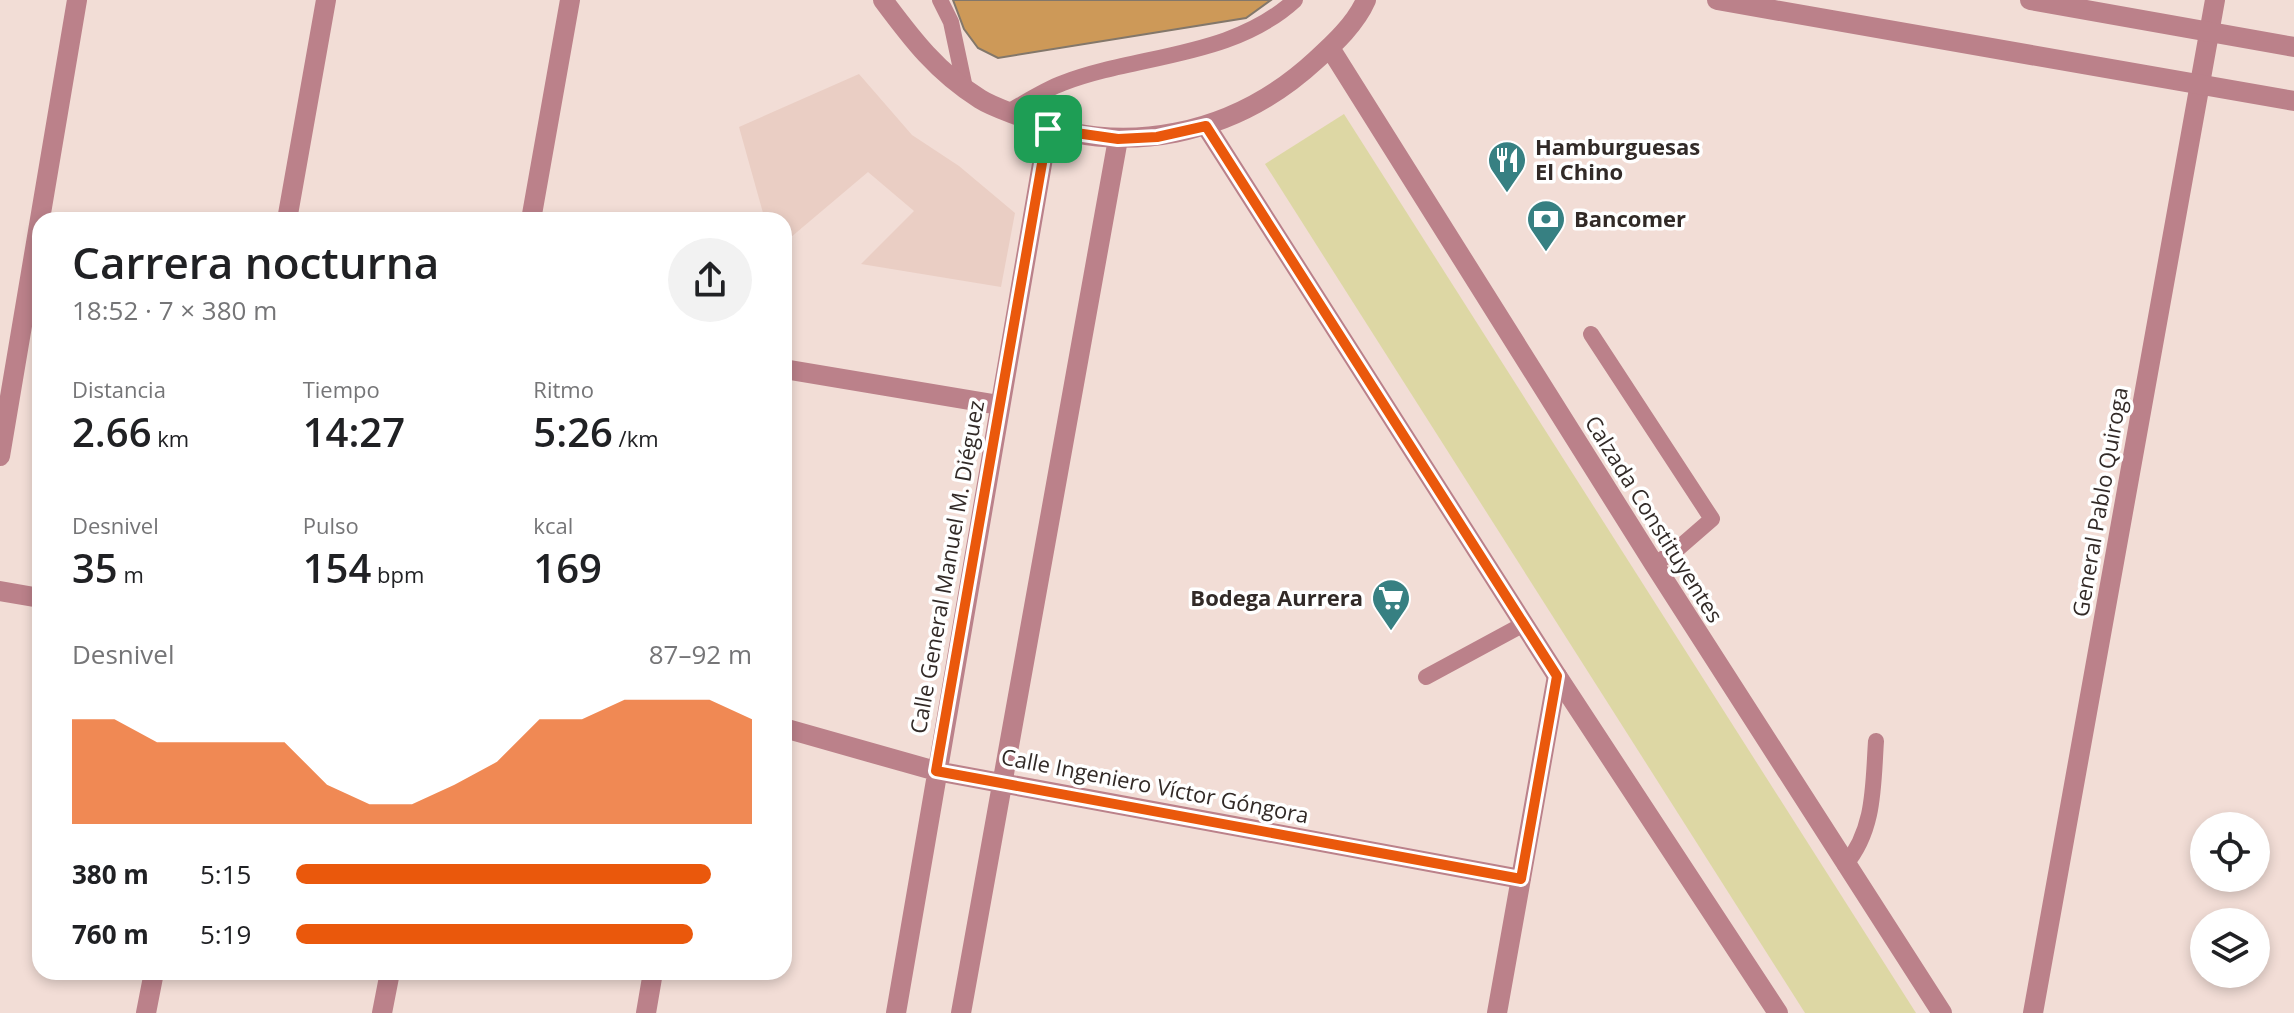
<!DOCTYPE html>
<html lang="es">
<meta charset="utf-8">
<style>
body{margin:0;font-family:"Open Sans",sans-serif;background:#f2f2f2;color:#202124;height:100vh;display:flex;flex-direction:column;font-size:30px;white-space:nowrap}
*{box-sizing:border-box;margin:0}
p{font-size:26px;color:#757577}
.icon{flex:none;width:44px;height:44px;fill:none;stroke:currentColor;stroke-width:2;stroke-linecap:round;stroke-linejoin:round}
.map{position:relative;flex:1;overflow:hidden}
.sheet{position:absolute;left:32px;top:212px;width:760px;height:768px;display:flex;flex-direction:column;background:#fff;border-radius:24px;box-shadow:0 4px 12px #0003}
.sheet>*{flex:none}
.tools{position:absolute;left:2190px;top:812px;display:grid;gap:16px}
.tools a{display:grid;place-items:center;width:80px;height:80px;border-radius:50%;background:#fff;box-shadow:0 4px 12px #0003;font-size:40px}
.pin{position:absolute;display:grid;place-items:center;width:68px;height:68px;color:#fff;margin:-34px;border-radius:16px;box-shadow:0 4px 12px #0006}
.round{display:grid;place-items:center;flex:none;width:84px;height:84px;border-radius:42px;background:#f2f2f2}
.overview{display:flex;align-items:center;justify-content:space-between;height:136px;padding:0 40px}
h1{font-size:44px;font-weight:600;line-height:60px}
.stats{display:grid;grid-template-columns:repeat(3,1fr);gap:12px;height:136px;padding:8px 40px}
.stats div{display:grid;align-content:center}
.stats b{font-size:40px;font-weight:600}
.stats small{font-size:22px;font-weight:400}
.stats p{font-size:22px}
.chart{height:224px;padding:16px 40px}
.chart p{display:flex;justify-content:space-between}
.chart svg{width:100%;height:144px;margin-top:8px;fill:#ea580c;opacity:.7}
ul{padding:0 40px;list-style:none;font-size:26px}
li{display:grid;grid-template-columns:128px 96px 1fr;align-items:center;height:60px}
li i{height:20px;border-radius:10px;background:#ea580c}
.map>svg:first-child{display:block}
</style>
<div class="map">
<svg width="2294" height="1013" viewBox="0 0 2294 1013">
<rect width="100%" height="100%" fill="#f2ddd6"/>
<path fill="#eacec4" d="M859 74 912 135 959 166 1015 213 1001 287 861 264 914 211 868 172 784 243V220H765L739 127Z"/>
<path fill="#ddd7a4" d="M1344 114 1916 1013H1805L1265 164Z"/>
<path fill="#cd9958" stroke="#83776a" stroke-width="2" d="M953 0H1271L1246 18 998 58 978 48 964 29Z"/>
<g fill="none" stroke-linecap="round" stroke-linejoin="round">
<path stroke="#bb818a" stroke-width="16" d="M940 0 951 22 965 88
M1008 112C1026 102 1044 90 1063 83 1139 54 1232 58 1295 0
M1591 334 1712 519 1674 552 1654 564
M1426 677 1524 624
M1845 865C1875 830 1873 785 1876 741"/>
<path stroke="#bb818a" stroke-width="20" d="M287 220 326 0
M531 220 570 0
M784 369 999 405
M0 456 77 0
M0 591 40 598
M784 728 936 771 1521 879
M146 1013 154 972
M382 1013 390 972
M646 1013 653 972
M896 1013 1048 129
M961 1013 1118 139
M1497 1013 1557 676
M2033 1013 2215 0"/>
<path stroke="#bb818a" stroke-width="20" d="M883 0C912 39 937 72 980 99 991 106 1006 111 1019 116 1122 160 1235 135 1316 60 1335 43 1356 23 1366 0
M1717 0 2294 101
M2030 0 2294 47
M1330 48 1654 564 1942 1013
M1206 126 1557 676 1778 1013"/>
</g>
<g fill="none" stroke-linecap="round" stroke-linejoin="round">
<defs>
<path id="route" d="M1206 126 1557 676 1521 879 936 771 1048 129 1118 139 1157 137Z"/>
</defs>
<use href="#route" stroke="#fff" stroke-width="16"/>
<use href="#route" stroke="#ea580c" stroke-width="10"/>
</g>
<defs>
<symbol id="restaurant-pin" viewBox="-11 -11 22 30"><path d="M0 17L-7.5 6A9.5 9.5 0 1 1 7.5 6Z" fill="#378082" stroke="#fff"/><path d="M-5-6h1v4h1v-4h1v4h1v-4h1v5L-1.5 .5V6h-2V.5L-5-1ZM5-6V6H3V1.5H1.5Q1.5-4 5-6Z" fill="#fff"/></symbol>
<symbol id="bank-pin" viewBox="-11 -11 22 30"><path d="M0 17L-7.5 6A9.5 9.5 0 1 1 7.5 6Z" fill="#378082" stroke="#fff"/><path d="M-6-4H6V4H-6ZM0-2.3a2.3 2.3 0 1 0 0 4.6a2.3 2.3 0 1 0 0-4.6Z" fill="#fff"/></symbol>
<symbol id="supermarket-pin" viewBox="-11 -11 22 30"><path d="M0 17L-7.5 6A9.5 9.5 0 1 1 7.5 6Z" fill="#378082" stroke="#fff"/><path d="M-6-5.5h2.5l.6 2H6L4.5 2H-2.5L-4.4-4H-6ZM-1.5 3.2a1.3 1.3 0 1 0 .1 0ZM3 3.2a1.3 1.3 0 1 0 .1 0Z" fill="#fff"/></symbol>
</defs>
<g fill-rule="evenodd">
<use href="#restaurant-pin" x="1485" y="138" width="44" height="60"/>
<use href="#bank-pin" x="1524" y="197" width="44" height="60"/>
<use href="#supermarket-pin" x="1369" y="576" width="44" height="60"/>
</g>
<g text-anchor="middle" stroke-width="7" stroke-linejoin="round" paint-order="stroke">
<g font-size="22" font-weight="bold" fill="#322a27" stroke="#fff" text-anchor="start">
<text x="1535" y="155">Hamburguesas<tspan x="1535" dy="25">El Chino</tspan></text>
<text x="1574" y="227">Bancomer</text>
<text x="1363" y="606" text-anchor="end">Bodega Aurrera</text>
</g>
<g font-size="22" fill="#322a27" stroke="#fff">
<text transform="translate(2100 502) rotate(-80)" y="8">General Pablo Quiroga</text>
<text transform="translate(1654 519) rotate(58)" y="8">Calzada Constituyentes</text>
<text transform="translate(947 567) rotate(-80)" y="8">Calle General Manuel M. Diéguez</text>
<text transform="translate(1155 786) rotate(11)" y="8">Calle Ingeniero Víctor Góngora</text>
</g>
</g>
</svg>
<div class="tools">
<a><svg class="icon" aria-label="locate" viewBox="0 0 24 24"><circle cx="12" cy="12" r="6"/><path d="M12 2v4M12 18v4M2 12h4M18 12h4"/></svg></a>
<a><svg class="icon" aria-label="layers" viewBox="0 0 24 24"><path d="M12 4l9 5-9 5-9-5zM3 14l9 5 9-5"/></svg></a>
</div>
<div class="pin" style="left:1048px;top:129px;background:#1e9e55"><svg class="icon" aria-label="arrive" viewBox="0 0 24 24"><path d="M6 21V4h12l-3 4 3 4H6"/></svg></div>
<section class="sheet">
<div class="overview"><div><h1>Carrera nocturna</h1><p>18:52 · 7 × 380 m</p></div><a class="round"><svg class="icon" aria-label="share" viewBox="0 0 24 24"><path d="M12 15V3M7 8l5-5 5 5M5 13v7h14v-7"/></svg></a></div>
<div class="stats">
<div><p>Distancia</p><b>2.66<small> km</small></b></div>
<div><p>Tiempo</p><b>14:27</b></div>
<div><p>Ritmo</p><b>5:26<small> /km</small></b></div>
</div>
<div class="stats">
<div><p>Desnivel</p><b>35<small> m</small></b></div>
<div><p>Pulso</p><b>154<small> bpm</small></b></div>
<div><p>kcal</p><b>169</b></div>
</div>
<div class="chart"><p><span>Desnivel</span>87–92 m</p>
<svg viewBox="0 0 160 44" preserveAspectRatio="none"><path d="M0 44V12L10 12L20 19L30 19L40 19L50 19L60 32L70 38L80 38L90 32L100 25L110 12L120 12L130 6L140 6L150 6L160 12V44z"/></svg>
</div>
<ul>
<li><b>380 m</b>5:15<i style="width:91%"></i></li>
<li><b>760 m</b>5:19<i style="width:87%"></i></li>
</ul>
</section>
</div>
